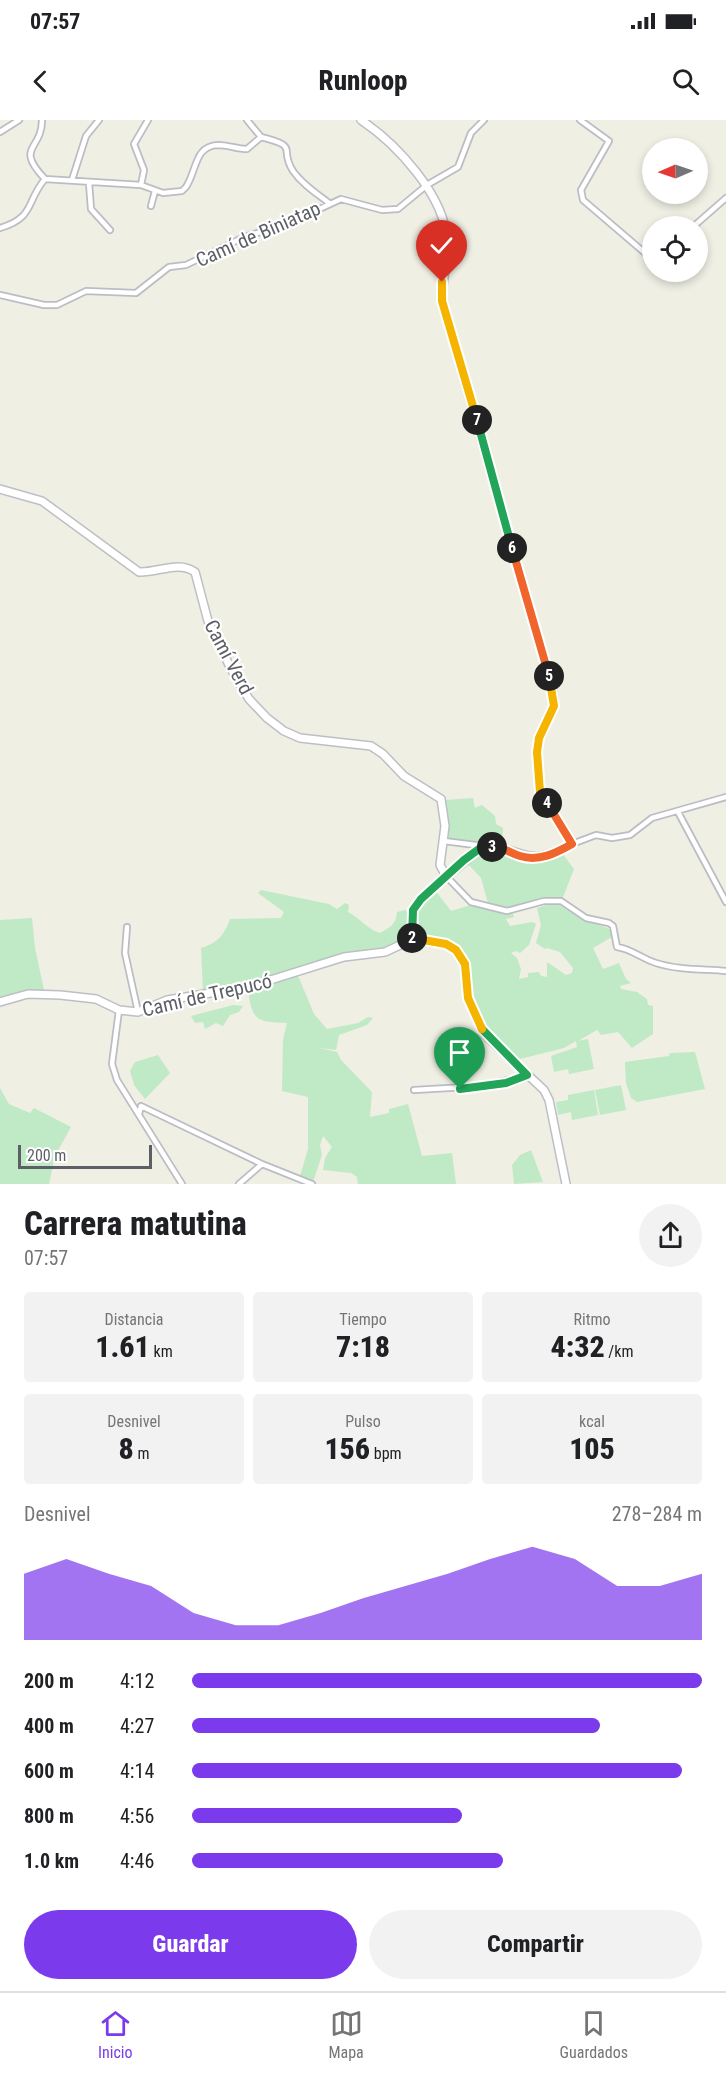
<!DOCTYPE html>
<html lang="es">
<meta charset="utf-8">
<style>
body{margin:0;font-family:"Roboto Condensed",sans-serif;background:#f2f2f2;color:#202124;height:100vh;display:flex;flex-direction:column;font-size:22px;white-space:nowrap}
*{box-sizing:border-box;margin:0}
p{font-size:20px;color:#757577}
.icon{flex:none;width:33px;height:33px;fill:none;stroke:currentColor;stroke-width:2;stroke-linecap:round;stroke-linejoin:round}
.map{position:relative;height:1064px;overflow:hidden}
.details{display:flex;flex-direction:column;background:#fff;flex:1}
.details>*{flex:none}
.needle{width:39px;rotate:268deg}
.controls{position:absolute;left:642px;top:18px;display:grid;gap:12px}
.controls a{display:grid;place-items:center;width:66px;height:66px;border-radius:50%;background:#fff;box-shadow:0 3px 9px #0003;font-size:30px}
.scale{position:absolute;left:18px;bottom:15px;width:134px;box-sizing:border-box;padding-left:6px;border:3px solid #5c5f66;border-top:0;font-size:16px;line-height:21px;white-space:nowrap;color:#5c5f66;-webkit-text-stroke:4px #fff;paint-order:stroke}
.pin{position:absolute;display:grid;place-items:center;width:51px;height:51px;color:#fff;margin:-62px -26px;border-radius:50% 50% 50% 0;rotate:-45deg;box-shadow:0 0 6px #0007}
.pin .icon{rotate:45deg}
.km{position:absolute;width:30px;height:30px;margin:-15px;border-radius:50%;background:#222;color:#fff;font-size:16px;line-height:30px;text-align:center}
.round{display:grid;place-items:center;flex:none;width:63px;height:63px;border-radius:32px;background:#f2f2f2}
.overview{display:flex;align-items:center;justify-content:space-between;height:102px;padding:0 24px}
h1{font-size:33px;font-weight:800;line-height:45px}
.metrics{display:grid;grid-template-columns:repeat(3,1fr);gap:9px;height:102px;padding:6px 24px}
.metrics div{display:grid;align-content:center;border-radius:6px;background:#f2f2f2;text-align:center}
.metrics b{font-size:30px;font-weight:800}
.metrics small{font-size:16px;font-weight:400}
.metrics p{font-size:16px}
.chart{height:168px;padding:12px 24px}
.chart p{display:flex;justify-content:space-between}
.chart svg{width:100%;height:108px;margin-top:6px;fill:#7c3aed;opacity:.7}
.primary-button{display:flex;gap:12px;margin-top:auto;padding:12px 24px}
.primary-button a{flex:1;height:69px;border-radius:36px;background:#7c3aed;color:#fff;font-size:24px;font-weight:800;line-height:69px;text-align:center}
.primary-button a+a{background:#f2f2f2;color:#202124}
ul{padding:0 24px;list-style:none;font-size:20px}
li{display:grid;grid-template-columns:96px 72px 1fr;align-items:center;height:45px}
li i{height:15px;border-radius:8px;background:#7c3aed}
.status{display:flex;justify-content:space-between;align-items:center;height:42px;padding:0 30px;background:#fff;direction:ltr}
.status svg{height:16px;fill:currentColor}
header{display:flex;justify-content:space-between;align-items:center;height:78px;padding:0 24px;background:#fff;font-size:27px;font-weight:800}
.tabs{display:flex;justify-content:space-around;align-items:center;height:84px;border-top:2px solid #e0e0e0;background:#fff;font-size:16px;color:#757577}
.tabs a{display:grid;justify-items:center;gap:3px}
.tabs .current{color:#7c3aed}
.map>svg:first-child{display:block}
</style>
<div class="status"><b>07:57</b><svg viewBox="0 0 49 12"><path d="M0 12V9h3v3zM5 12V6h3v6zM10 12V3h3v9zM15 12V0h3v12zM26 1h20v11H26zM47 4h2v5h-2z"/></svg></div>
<header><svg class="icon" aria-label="back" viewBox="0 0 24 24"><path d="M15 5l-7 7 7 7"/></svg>Runloop<svg class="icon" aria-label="search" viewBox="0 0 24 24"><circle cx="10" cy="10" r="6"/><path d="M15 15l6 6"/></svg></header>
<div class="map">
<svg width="726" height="1064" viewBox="0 0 726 1064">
<rect width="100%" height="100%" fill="#f0efe4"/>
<path fill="#c0e9c5" d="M473 678 475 688 482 685 495 696 496 704 503 708 502 724 449 720 445 680Z
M484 729C515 730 529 748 562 733L574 749 562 780H539L511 790 488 783 481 758 467 743Z
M261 770 329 784 337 789 345 783 349 785 348 792C360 798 368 810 380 813 390 807 396 805 397 792L405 790 411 795 404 818 384 829 340 834 245 866 203 871 201 828C218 823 224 815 230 799L281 798 284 792 258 773Z
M435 770 451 791 471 785 513 793 514 797 506 799 510 806 532 802 536 804 529 825 520 833 516 831 511 833 517 838 521 849 519 859 528 857V853L539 852 541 856 547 857V842L566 855 572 853 573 848 560 832 547 828 545 829 536 823 541 805 537 788 549 784 559 785 580 798 610 809 612 817 593 828 603 849 619 843 626 859 631 863 620 866 621 869 637 872 647 879 648 885 653 886V914L632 928 618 912 601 915 597 910 578 921 588 919 594 949 569 954 568 949 554 952 551 936 577 927 576 921 564 928 516 940C496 922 476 904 471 876 467 855 471 846 458 827L415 815C415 794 419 784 435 770Z
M32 798 35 828 44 870 15 876 14 874 0 879V800Z
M295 854 299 858 314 894 327 909 358 903 368 897 373 898 367 905 339 915 336 930 319 928 337 932 341 940 372 972 370 997 389 993V989L408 984 422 1036 452 1033 456 1064H358L357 1057 351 1053 323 1050 325 1038 332 1027 323 1016 320 1025 322 1035 313 1062 300 1056 308 1029V977L282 971 283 920 287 903C257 902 252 901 248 870Z
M233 885 243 886 239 892 230 895 223 906 216 903 205 909 203 902 195 903 191 896Z
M695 932 705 969 637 982 631 978 626 963 625 942 669 936 670 933Z
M158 935 170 953 145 979 134 965 130 951 135 942Z
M621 965 626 990 600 995 595 970Z
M0 968 9 984 30 993 34 988 71 1007 55 1036 49 1064H0Z
M594 970 598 995 572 1000 571 992 558 995 556 982 568 980V975Z
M531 1030 543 1062 514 1064 512 1045 520 1035Z"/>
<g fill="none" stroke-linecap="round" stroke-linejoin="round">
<defs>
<path id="street" d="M42 0C42 31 14 26 45 59
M247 0 261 17
M580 0 609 21 581 70 583 80 652 139
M0 12 19 0
M72 60 86 16 99 0
M89 63 91 89 110 110
M141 65 144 50 134 24 148 0
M151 86 155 71
M694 106 726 78
M0 108C35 98 26 81 45 59L141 65 163 73 182 71 186 67C197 51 194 26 218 25 228 25 237 29 247 29L261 17C301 27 278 28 293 51 302 64 316 73 329 83
M0 175 44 185H57L86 171 136 173 169 147 186 145 244 117 287 104 341 79 382 90 398 89 427 65 458 47 471 13 484 0
M678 692 726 782
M444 721 483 726
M572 724 596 715 612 718 630 715 652 698 726 677
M446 756 471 782 507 791 544 781H561L586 798 609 803 613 806 617 827C632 829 642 839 656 843 678 850 703 849 726 851
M127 807 125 833 138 892
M119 890 112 944 117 960 182 1064
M414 970 484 966 527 955
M139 994 141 986 262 1044 239 1064
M262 1044 312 1064"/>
<path id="secondary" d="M361 0C397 24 445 76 447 121 448 141 442 161 442 181L553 572 554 586 539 618 537 632 540 672 572 724C524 750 528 728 483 726L421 779 413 790 411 820
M0 369 42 381 139 452C158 453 178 440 195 452L208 501 231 549 249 579 267 598 284 611 300 618 371 626 383 634 404 656 441 679 445 706 440 745 446 756
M0 882 28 874 60 875 96 879 119 890 138 892 167 880 248 867 344 837 385 832 411 820 446 824 456 830 465 844 468 878 484 914 544 970 549 980 566 1064"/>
</defs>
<use href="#street" stroke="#bcbdc4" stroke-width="8"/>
<use href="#secondary" stroke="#bdbfc6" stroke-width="10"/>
<use href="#street" stroke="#fff" stroke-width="4.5"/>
<use href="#secondary" stroke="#fff" stroke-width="7"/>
</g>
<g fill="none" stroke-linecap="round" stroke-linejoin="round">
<defs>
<path id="split-1" d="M460 969 506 963 527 955 482 909"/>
<path id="split-2" d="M412 818 446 824 456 830 465 844 468 878 482 909"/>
<path id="split-3" d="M412 818 413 790 421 779 464 740 483 726 492 727"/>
<path id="split-4" d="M492 727C504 727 510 733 520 736 539 742 556 733 572 724L547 683"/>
<path id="split-5" d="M547 683 540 672 537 632 539 618 554 586 549 556"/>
<path id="split-6" d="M512 428 549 556"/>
<path id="split-7" d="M477 300 512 428"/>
<path id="split-8" d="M442 162V181L477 300"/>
</defs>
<use href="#split-1" stroke="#fff" stroke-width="12"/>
<use href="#split-2" stroke="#fff" stroke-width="12"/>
<use href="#split-3" stroke="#fff" stroke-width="12"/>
<use href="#split-4" stroke="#fff" stroke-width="12"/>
<use href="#split-5" stroke="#fff" stroke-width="12"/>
<use href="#split-6" stroke="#fff" stroke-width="12"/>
<use href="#split-7" stroke="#fff" stroke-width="12"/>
<use href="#split-8" stroke="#fff" stroke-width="12"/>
<use href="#split-1" stroke="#22a559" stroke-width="8"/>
<use href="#split-2" stroke="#f5b400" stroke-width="8"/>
<use href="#split-3" stroke="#22a559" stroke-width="8"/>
<use href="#split-4" stroke="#f0652b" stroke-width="8"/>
<use href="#split-5" stroke="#f5b400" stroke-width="8"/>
<use href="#split-6" stroke="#f0652b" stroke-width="8"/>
<use href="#split-7" stroke="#22a559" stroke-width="8"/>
<use href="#split-8" stroke="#f5b400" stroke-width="8"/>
</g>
<g text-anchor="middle" stroke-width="4.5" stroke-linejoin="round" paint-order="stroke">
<g font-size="20" fill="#5c5f66" stroke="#fff">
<text transform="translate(258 114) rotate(-24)" y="7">Camí de Biniatap</text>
<text transform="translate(229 537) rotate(62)" y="7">Camí Verd</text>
<text transform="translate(207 875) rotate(-13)" y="7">Camí de Trepucó</text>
</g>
</g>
</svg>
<div class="controls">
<a><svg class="needle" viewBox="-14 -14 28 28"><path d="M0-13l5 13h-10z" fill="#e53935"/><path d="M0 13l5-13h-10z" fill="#757577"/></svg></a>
<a><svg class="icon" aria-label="locate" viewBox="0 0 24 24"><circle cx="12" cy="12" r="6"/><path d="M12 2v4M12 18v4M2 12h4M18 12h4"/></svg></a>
</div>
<div class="scale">200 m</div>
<div class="pin" style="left:460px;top:969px;background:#1e9e55"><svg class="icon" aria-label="arrive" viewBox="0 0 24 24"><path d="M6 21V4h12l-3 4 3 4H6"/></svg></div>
<div class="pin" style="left:442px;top:162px;background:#d93025"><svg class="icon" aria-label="check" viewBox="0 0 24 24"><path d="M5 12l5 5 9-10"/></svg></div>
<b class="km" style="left:412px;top:818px">2</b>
<b class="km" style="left:492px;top:727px">3</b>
<b class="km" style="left:547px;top:683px">4</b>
<b class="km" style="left:549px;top:556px">5</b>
<b class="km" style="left:512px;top:428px">6</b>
<b class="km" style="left:477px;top:300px">7</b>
</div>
<section class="details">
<div class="overview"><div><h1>Carrera matutina</h1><p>07:57</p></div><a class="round"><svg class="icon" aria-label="share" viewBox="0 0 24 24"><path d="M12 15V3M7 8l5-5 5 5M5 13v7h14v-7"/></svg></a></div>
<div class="metrics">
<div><p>Distancia</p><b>1.61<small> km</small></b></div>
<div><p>Tiempo</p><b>7:18</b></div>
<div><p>Ritmo</p><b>4:32<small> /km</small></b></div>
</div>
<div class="metrics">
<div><p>Desnivel</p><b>8<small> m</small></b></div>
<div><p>Pulso</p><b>156<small> bpm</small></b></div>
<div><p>kcal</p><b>105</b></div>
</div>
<div class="chart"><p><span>Desnivel</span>278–284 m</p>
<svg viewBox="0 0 160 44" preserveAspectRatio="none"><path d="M0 44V17L10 11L20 17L30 22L40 33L50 38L60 38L70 33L80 27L90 22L100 17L110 11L120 6L130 11L140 22L150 22L160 17V44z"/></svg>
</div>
<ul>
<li><b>200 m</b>4:12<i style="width:100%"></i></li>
<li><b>400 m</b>4:27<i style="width:80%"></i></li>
<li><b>600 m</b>4:14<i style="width:96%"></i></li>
<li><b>800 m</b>4:56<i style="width:53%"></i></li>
<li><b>1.0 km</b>4:46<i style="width:61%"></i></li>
</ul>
<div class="primary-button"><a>Guardar</a><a>Compartir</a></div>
</section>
<nav class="tabs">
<a class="current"><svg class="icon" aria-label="home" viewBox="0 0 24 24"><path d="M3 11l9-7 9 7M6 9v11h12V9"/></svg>Inicio</a>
<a><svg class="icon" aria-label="map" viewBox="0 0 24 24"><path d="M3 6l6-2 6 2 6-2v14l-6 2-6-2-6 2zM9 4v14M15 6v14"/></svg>Mapa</a>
<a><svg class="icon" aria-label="saved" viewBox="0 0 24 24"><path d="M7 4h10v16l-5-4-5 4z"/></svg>Guardados</a>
</nav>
